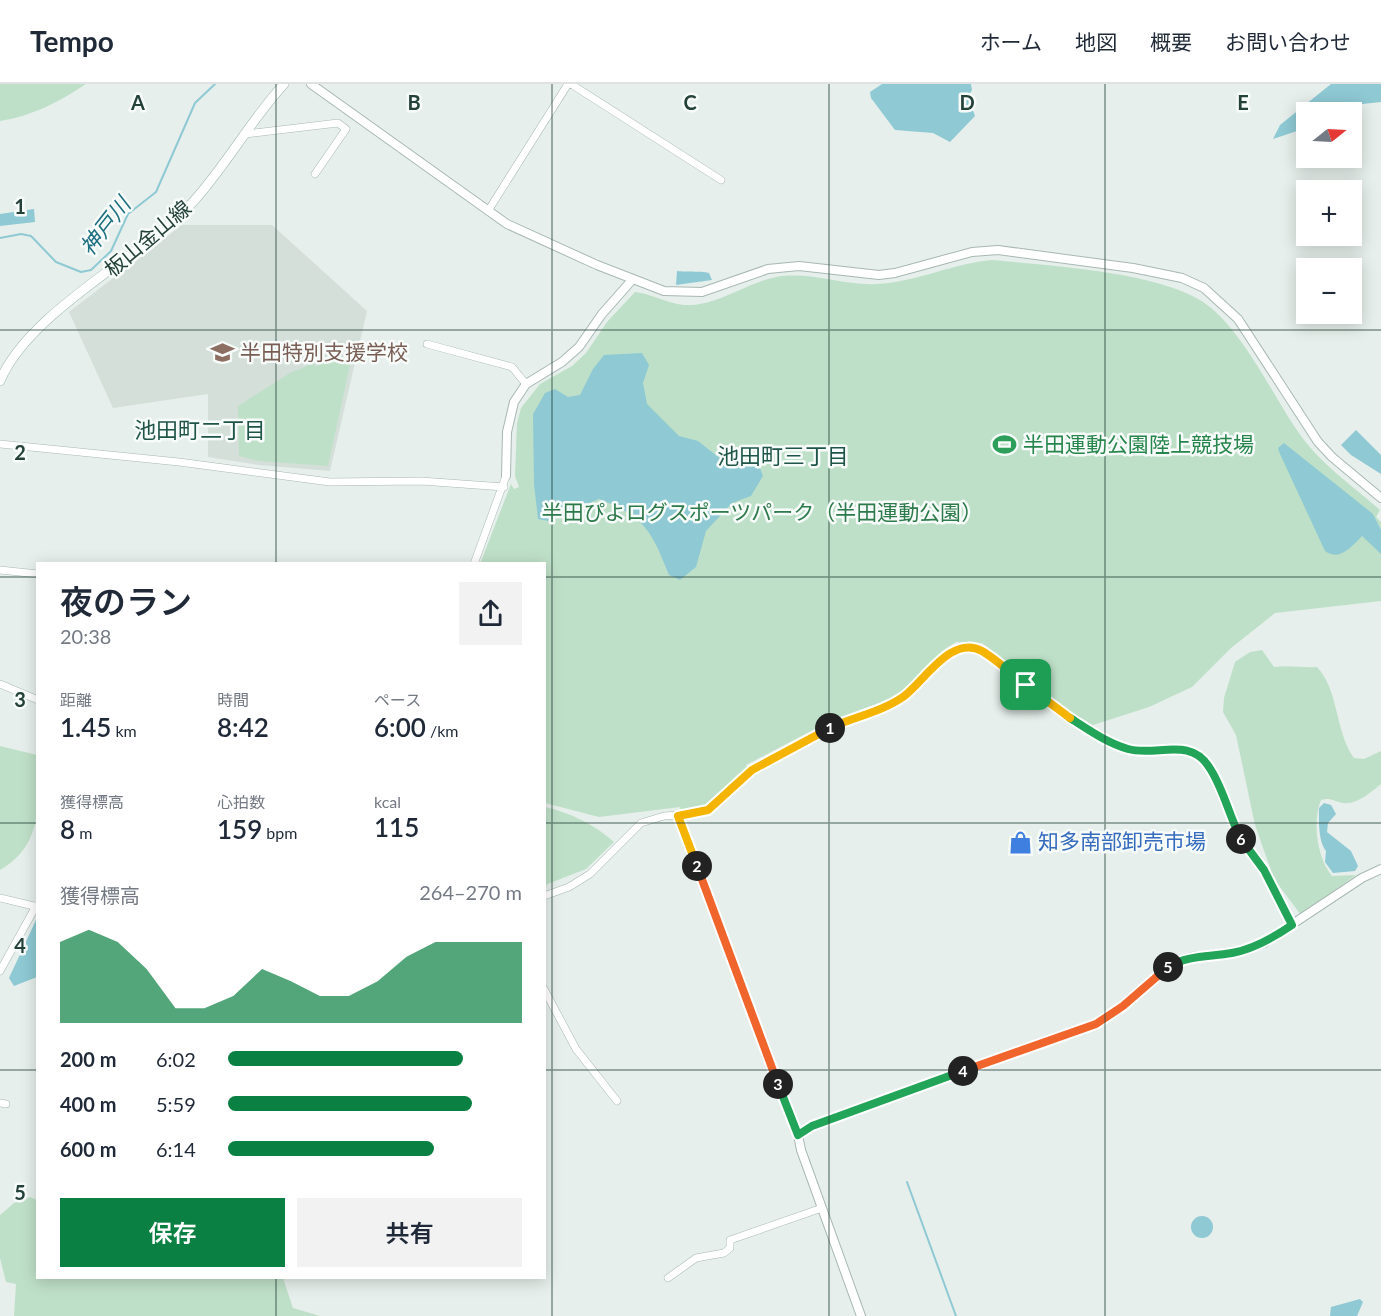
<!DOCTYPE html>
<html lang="ja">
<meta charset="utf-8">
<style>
body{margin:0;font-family:Lato,"Noto Sans JP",sans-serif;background:#f2f2f3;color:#1f2937;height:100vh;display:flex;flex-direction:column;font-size:22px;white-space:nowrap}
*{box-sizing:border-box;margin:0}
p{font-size:20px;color:#747a83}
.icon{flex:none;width:33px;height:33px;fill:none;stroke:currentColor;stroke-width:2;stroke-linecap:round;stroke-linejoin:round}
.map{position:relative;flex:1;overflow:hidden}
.panel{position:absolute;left:36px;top:478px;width:510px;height:717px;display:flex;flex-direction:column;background:#fff;border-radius:0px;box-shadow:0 3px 15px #0003}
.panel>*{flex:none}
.needle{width:39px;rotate:72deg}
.buttons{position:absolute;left:1296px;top:18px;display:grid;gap:12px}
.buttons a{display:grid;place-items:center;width:66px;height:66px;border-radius:0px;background:#fff;box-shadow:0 3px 15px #0003;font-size:30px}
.pin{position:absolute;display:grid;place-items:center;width:51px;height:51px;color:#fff;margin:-26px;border-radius:12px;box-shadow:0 3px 9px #0006}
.km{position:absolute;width:30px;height:30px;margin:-15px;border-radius:50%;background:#222;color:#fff;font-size:16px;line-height:30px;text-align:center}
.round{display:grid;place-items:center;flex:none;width:63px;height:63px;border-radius:0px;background:#f2f2f3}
.headline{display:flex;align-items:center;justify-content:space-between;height:102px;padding:0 24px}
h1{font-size:33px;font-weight:600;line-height:45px}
.metrics{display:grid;grid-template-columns:repeat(3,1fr);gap:9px;height:102px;padding:6px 24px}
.metrics div{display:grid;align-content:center}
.metrics b{font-size:26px;font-weight:600}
.metrics small{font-size:16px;font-weight:400}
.metrics p{font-size:16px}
.chart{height:168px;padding:12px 24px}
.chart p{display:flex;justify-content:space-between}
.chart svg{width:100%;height:108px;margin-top:6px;fill:#0b8043;opacity:.7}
.action{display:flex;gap:12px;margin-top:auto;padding:12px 24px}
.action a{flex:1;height:69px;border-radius:0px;background:#0b8043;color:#fff;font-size:24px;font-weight:600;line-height:69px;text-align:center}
.action a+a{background:#f2f2f3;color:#1f2937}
ul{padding:0 24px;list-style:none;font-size:20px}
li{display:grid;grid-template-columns:96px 72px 1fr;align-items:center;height:45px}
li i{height:15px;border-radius:8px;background:#0b8043}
header{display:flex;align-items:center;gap:36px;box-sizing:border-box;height:84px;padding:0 30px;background:#fff;border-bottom:2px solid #e0e1e3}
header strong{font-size:28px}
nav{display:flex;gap:33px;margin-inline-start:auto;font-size:21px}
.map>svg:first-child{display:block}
</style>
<header>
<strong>Tempo</strong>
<nav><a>ホーム</a><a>地図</a><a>概要</a><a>お問い合わせ</a></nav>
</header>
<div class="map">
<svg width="1381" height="1232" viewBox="0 0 1381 1232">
<rect width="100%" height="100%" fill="#e6efeb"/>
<path fill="#d4dfda" d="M182 141H272L367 227 330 387 259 381 208 373V310L113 324 69 228Z"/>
<path fill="#bfe0c8" d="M0 0H86C59 18 32 32 0 37Z
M993 176C1050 182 1149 187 1198 215 1239 237 1273 313 1301 352 1323 382 1353 402 1380 426L1376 433 1381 438V517L1275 529 1231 564 1192 603 1149 623 1090 642 1069 630 982 559 956 558 942 567 906 606 885 617 832 636 746 681 748 687C727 705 710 725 682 729L680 723 599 733 545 719 544 480H480L511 400 514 405 519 403 515 392 517 339 521 324 540 300 572 282 586 269 607 238 635 208C652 210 666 219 684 221 716 223 745 199 776 193 811 187 843 202 877 200 917 198 953 179 993 176Z
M337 274 351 276 328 382 259 377 239 372 238 322 290 289 314 279 316 282Z
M1262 566 1274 583C1290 581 1301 584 1317 583 1339 606 1335 648 1354 674L1364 675 1381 667V700C1371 708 1357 721 1343 719 1333 717 1331 713 1321 716 1312 738 1317 774 1332 792L1356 791 1301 831 1274 795 1255 741 1236 651 1223 628 1224 614 1235 578 1250 568Z
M0 662 37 671C38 717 45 760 0 786Z
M545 723C569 728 595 741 614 758L586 785 545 801Z
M30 1113 37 1116 38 1194H283L293 1224 320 1232H14L16 1200 6 1198 0 1174V1131L14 1119Z"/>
<path fill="#8ec9d4" d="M882 0H971L972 6 968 13 975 32 950 58 933 49 895 46 871 14 870 8Z
M1331 0H1381V18L1353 21 1337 28H1306V44L1273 55 1280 41Z
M34 125 35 138 0 142V130Z
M677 187C685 188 705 187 709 189L712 196 676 201Z
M642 269 649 281 643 299 647 320 679 352 698 357 717 372 731 380 739 378 760 384 763 392 751 412 732 419 706 447 696 483 680 496 669 491C651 446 645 433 599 415L548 437 538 435 534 400 533 330 545 309 555 305 568 313 580 311 593 285 604 271Z
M1356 346 1381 371V390L1351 371 1341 361Z
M1284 359 1373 430 1381 446V470L1362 452C1352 462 1340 478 1325 467L1280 370 1278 364Z
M1324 719 1331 721 1336 730 1328 739 1327 748 1351 767 1358 782 1355 787 1333 789 1325 778 1326 767C1318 757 1319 737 1319 724Z
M36 836 37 893 14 902 9 894Z
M1191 1143a11 11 0 1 1 22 0a11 11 0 1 1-22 0Z
M1360 1215 1363 1218 1357 1232H1330L1331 1223Z"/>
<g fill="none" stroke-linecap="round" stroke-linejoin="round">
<path stroke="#8ec9d4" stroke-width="2" d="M0 154 21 150 31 152 56 178 81 188 91 186 111 167 128 130 156 108 195 19 215 0
M907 1098 956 1232"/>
<defs>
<path id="minor" d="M571 0 721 96
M245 50 338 39 346 45 315 90
M488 127 568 0
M427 260 512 283 526 300
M0 360 179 378 330 398 421 397 504 403
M474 480 506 392
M0 486 38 490
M0 600 38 616
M678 732 798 1051
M544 812 569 803 590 790 641 739 664 732 695 730 708 725 752 686 815 651 899 616 952 568 971 564 984 569 1068 633 1112 660 1131 666 1185 665 1199 671 1210 683 1231 736 1264 786 1291 841
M0 814 38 823
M0 887 36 822
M544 905 576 965 617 1017
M0 1019 6 1020
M668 1194 696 1174 724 1169 730 1164V1156L822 1124"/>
<path id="tertiary" d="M311 0 507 140 597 181 664 207 702 208 768 185 799 182 879 191 895 189 972 168 998 166 1133 184 1182 194 1204 204 1238 235 1318 358 1332 373 1381 414
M506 392 507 348 514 318 526 300 562 278 579 263 602 230 632 196
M861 1232 801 1066 798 1051 811 1042 1096 940 1123 922 1176 878 1192 873 1232 869 1264 859 1362 794 1381 785"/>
<path id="secondary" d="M0 297C29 228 138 175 192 119 226 82 250 37 284 0"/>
</defs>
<use href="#minor" stroke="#a8b8b2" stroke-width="8"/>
<use href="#tertiary" stroke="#a8b8b2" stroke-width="10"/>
<use href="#secondary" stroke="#a4bbb3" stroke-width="10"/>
<use href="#minor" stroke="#fff" stroke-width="7"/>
<use href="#tertiary" stroke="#fff" stroke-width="8"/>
<use href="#secondary" stroke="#fff" stroke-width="9"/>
</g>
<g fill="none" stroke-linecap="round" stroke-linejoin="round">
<defs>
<path id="split-1" d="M830 644C854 633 881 628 903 613 924 598 951 550 982 567 997 576 1012 590 1026 601"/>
<path id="split-2" d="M697 782 678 732 708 726 752 686 830 644"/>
<path id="split-3" d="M697 782 778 1000"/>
<path id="split-4" d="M778 1000 798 1051 812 1042 963 987"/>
<path id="split-5" d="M963 987 1096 940 1123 922 1168 883"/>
<path id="split-6" d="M1168 883C1188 871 1209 873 1232 869 1254 865 1273 854 1292 841L1264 786 1241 755"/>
<path id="split-7" d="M1070 634C1089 646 1107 659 1128 665 1156 673 1190 652 1209 683 1223 703 1229 732 1241 755"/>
<path id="split-8" d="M1026 601 1070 634"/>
</defs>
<use href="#split-1" stroke="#fff" stroke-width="12"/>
<use href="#split-2" stroke="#fff" stroke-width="12"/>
<use href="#split-3" stroke="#fff" stroke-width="12"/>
<use href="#split-4" stroke="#fff" stroke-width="12"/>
<use href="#split-5" stroke="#fff" stroke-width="12"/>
<use href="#split-6" stroke="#fff" stroke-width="12"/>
<use href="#split-7" stroke="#fff" stroke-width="12"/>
<use href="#split-8" stroke="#fff" stroke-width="12"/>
<use href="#split-1" stroke="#f5b400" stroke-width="8"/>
<use href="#split-2" stroke="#f5b400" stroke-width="8"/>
<use href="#split-3" stroke="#f0652b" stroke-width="8"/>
<use href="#split-4" stroke="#22a559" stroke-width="8"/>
<use href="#split-5" stroke="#f0652b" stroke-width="8"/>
<use href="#split-6" stroke="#22a559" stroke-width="8"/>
<use href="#split-7" stroke="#22a559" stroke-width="8"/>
<use href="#split-8" stroke="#f5b400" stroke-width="8"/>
</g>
<path fill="none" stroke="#24423a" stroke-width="1.5" stroke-opacity="0.55" d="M276 0V480M552 0V1232M829 0V1232M1105 0V1232M0 246H1381M0 493H38M544 493H1381M0 739H38M544 739H1381M0 986H38M544 986H1381M276 1194V1232"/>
<defs>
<symbol id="school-bare" viewBox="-9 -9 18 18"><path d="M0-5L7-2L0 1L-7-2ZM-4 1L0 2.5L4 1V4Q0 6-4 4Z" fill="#8d6e63" stroke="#f7fbf9" stroke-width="2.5" paint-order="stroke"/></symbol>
<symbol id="stadium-bare" viewBox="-9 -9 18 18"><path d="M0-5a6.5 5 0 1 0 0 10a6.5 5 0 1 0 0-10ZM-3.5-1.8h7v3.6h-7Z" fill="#2e9e5b" stroke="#f7fbf9" stroke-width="2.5" paint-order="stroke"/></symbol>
<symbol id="shop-bare" viewBox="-9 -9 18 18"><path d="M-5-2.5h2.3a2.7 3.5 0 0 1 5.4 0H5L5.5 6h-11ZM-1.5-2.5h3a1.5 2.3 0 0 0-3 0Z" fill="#3f7fe0" stroke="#f7fbf9" stroke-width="2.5" paint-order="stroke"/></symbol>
</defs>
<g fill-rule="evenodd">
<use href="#school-bare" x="206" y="252" width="33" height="33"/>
<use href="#stadium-bare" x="988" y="344" width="33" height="33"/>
<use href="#shop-bare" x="1004" y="742" width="33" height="33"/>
</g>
<g text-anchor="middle" stroke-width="5" stroke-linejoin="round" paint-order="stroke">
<g font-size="21" fill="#24423a" stroke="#f7fbf9">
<text transform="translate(148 155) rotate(-40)" y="7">板山金山線</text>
</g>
<g font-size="21" fill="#785e54" stroke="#f7fbf9" text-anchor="start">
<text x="240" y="276">半田特別支援学校</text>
</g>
<g font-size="21" fill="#27864d" stroke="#f7fbf9" text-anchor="start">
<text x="1023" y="368">半田運動公園陸上競技場</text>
</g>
<g font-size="21" fill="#2d7a4b" stroke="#f7fbf9">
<text x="762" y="436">半田ぴよログスポーツパーク（半田運動公園）</text>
</g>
<g font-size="21" fill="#366cbe" stroke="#f7fbf9" text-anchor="start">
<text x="1038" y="765">知多南部卸売市場</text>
</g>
<g font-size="22" font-style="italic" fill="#1c6f80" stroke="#f7fbf9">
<text transform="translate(105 142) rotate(-52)" y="8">神戸川</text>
</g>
<g font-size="22" fill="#1f5548" stroke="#f7fbf9">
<text x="200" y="354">池田町二丁目</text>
<text x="783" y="380">池田町三丁目</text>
</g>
</g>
<g font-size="20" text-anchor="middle" font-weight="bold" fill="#24423a" stroke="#f7fbf9" stroke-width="5" stroke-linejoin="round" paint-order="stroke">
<text x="138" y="26">A</text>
<text x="414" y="26">B</text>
<text x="690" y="26">C</text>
<text x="967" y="26">D</text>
<text x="1243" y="26">E</text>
<text x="20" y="130">1</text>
<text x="20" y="376">2</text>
<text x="20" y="623">3</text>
<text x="20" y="869">4</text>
<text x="20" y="1116">5</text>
</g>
</svg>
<div class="buttons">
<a><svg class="needle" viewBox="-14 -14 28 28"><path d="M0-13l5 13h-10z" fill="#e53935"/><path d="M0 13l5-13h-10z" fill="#747a83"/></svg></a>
<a>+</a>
<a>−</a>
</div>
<div class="pin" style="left:1026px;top:601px;background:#1e9e55"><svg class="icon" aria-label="arrive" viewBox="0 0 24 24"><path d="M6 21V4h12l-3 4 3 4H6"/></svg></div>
<b class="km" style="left:830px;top:644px">1</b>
<b class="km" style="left:697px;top:782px">2</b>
<b class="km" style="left:778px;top:1000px">3</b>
<b class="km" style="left:963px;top:987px">4</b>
<b class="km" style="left:1168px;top:883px">5</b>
<b class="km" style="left:1241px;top:755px">6</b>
<section class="panel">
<div class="headline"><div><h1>夜のラン</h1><p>20:38</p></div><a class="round"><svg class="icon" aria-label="share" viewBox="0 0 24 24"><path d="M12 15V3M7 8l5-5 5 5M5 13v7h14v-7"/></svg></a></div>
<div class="metrics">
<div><p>距離</p><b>1.45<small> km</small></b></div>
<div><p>時間</p><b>8:42</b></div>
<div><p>ペース</p><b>6:00<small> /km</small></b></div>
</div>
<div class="metrics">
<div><p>獲得標高</p><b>8<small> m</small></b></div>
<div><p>心拍数</p><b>159<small> bpm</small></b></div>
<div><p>kcal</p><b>115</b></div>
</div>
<div class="chart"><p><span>獲得標高</span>264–270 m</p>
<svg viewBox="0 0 160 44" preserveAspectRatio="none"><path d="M0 44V11L10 6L20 11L30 22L40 38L50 38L60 33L70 22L80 27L90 33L100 33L110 27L120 17L130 11L140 11L150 11L160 11V44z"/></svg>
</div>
<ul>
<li><b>200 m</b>6:02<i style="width:80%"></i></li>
<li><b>400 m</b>5:59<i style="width:83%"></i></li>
<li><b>600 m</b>6:14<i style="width:70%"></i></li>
</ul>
<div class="action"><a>保存</a><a>共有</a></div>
</section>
</div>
